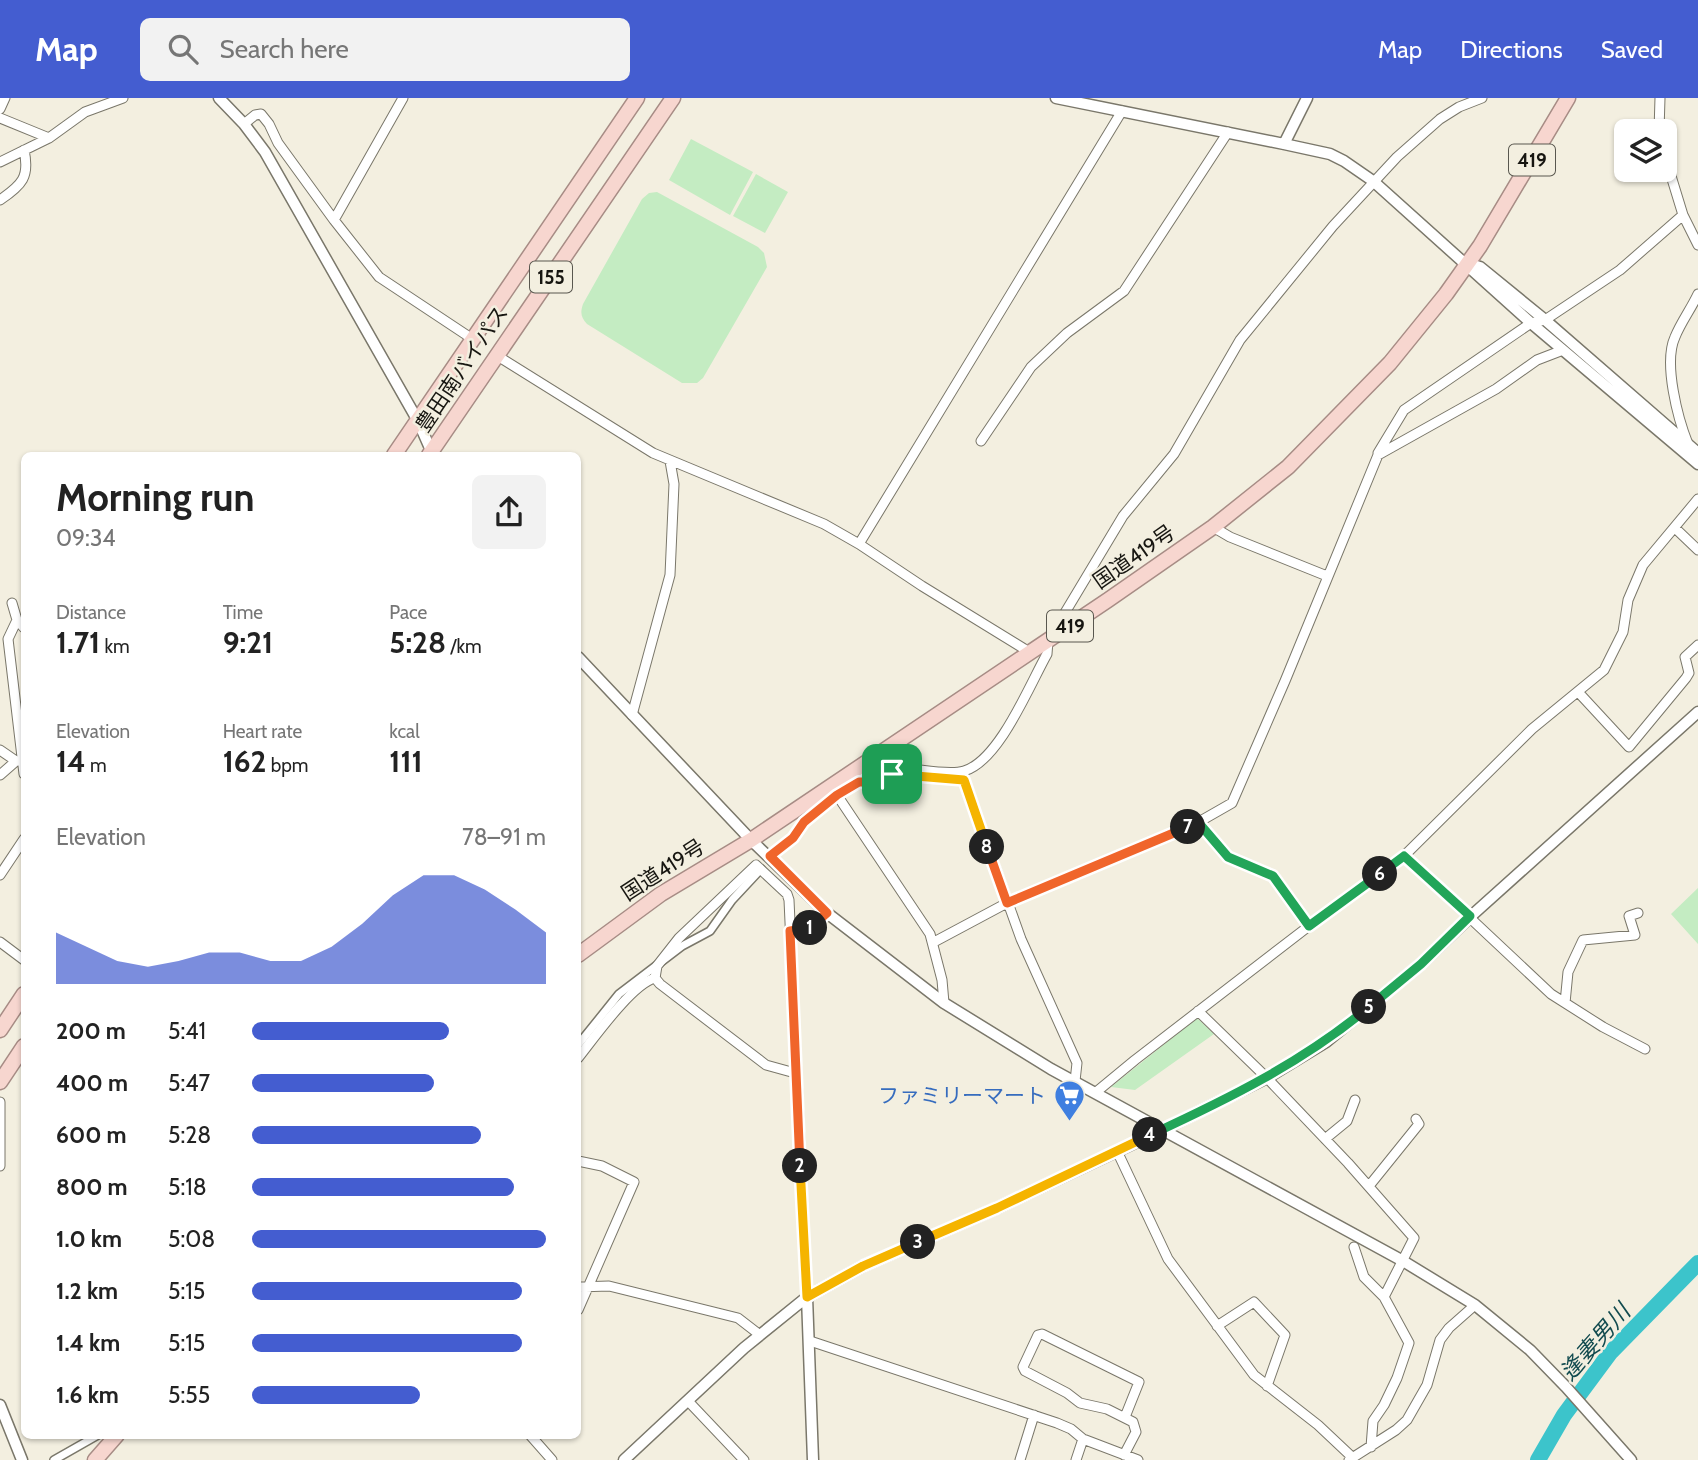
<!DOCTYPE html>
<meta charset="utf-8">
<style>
body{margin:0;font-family:Cabin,"Noto Sans JP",sans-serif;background:#f2f2f2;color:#222;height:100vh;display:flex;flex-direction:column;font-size:26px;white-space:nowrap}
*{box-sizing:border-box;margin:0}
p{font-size:23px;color:#767676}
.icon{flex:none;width:38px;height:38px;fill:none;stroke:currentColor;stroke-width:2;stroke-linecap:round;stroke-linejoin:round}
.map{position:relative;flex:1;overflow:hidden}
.side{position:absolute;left:21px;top:354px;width:560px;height:987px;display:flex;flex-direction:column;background:#fff;border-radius:10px;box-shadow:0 2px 5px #0004}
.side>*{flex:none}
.fabs{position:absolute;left:1614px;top:21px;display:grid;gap:14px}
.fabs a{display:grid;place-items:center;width:63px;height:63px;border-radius:10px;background:#fff;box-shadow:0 2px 5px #0004;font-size:35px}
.pin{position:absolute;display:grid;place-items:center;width:60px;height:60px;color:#fff;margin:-30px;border-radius:14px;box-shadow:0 4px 10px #0006}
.km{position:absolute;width:35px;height:35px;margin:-18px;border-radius:50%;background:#222;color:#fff;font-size:19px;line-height:35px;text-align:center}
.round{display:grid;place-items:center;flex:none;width:74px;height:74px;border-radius:10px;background:#f2f2f2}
.head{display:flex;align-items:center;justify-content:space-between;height:119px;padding:0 35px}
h1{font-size:38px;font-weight:700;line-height:52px}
.stats{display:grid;grid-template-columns:repeat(3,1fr);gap:10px;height:119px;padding:7px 35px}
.stats div{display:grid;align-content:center}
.stats b{font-size:30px;font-weight:700}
.stats small{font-size:19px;font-weight:400}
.stats p{font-size:19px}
.chart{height:196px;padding:14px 35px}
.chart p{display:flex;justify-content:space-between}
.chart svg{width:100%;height:126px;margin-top:7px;fill:#445dd0;opacity:.7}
ul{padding:0 35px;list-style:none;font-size:23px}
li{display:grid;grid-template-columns:112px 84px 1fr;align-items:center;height:52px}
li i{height:18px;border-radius:9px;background:#445dd0}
header{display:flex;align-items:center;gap:42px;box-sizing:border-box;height:98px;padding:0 35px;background:#445dd0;color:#fff}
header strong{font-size:33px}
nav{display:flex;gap:38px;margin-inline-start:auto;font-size:24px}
.search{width:490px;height:63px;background:#f2f2f2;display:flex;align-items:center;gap:18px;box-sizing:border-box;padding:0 24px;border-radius:10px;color:#767676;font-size:26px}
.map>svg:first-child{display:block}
</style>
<header>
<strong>Map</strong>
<div class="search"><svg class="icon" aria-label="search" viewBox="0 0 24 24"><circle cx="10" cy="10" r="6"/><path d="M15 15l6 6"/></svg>Search here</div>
<nav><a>Map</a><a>Directions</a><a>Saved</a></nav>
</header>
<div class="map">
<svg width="1698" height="1362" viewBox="0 0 1698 1362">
<rect width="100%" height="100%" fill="#f3efe0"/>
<path fill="#c4ecc2" d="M691 41 753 74 730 117 669 82Z
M756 76 788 94 765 135 733 118Z
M657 94 758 149 764 155 767 169 703 280 697 285H682L587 226C581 219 580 215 583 206L642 101 649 95Z
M1698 790V846L1671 816Z
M1197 920 1214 936 1135 992 1111 989Z"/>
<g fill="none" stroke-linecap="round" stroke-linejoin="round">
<path stroke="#3cc4cb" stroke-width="16" d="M1538 1362 1564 1317 1610 1255 1698 1165"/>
<defs>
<path id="pedestrian" d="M770 758 793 740 804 724 837 697 859 684H872L884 676 944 678 964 682
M578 947 619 896 682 848 710 833 732 802 761 771
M54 1362 98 1337"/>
<path id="minor" d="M0 11 5 0
M0 20 49 40
M244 26 255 17 261 16 269 26 278 45 334 122 379 179 474 242
M1659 33 1660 0
M1664 55 1683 117 1698 147
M0 64 49 40 85 14 123 0
M0 102C22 87 30 79 24 52
M334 122 403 0
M496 257 653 355 824 426 859 446 1122 13
M981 343 1031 269 1067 235 1124 193 1228 34
M1688 346C1678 321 1663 265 1675 239 1681 224 1691 211 1698 196
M1378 355 1404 312 1531 225 1545 222 1620 172 1683 117
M1213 429 1230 439 1327 478
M1675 430 1698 452
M859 446 922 488 1031 555
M12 505 17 522 24 530
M17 522 8 541 24 676
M1060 536V523L1123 418 1174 356 1240 242 1333 128 1397 59 1440 21 1459 9 1482 0
M1579 595 1629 649 1686 580 1689 575 1685 559 1698 547
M632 617 670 477 674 386 670 363
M0 652 16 663H24
M961 674 1021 841 1077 965 1075 983
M0 677 16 663
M851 678C867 677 882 670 899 670 917 670 947 678 964 673 999 663 1029 588 1047 556L1048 543
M830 689 837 697 930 836 942 882 944 905
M1198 725 1229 759 1274 778 1309 828
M1404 758 1551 896 1603 929 1645 951
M0 777 24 741
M790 833 811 830 827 815
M0 844 24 862
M934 844 1007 805 1197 725 1232 705 1285 583 1378 357 1496 291 1537 262 1563 252
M1565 905 1568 874 1583 842 1635 837 1629 818 1638 815
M1198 913 1267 980 1348 1065 1414 1140 1384 1199 1409 1245 1397 1280 1384 1307 1373 1323 1371 1349
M578 960C594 940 632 886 655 880
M795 975 766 967 660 886 655 880 657 868 679 840 756 767 787 796 789 802 807 1199
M1095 995 1135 962 1309 828 1404 758 1532 631 1604 572 1623 534 1628 502 1643 467 1698 401
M0 1004V1068
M1325 1041 1347 1023 1355 1002
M1117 1053 1168 1161 1254 1277 1318 1327 1352 1359
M578 1063 602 1068 634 1084 578 1212
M1369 1088 1419 1026 1416 1021
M1354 1149 1364 1179 1384 1199
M578 1189 609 1188 738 1220 760 1237
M1217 1228 1254 1204 1285 1237 1267 1288
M810 1243 1057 1325 1071 1331 1083 1341 1138 1362
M688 1303 744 1362
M530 1337 552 1362
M1124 1357 1136 1334 1133 1324 1107 1311 1080 1305 1067 1295 1025 1273 1023 1269 1038 1237 1042 1236 1139 1284 1125 1319
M1020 1362 1034 1317
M1076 1362 1083 1341
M1349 1362 1396 1332 1407 1322 1427 1287 1440 1242 1449 1230 1475 1207"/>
<path id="tertiary" d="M219 0 244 26 265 54 418 323 433 357
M1056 0 1284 46 1330 56 1344 63 1373 83 1531 225 1698 366
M1284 46 1307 0
M1466 165 1480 169 1545 222 1698 355
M578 559 751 742 827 815 944 905 1051 971 1403 1163 1475 1207 1530 1252 1566 1289 1631 1362
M807 1199 813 1362
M0 1307 22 1362
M624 1362 744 1250 807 1199 863 1168 997 1110 1160 1033 1267 980 1326 944 1421 866 1470 819 1698 614"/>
<path id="trunk" d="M394 357 637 0
M429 357 673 0
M578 857 661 796 751 742 1108 502 1213 429 1288 369 1390 265 1446 196 1480 148 1568 0
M0 932 24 896
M0 984 24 948
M95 1362 117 1337"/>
</defs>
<use href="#pedestrian" stroke="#7a776a" stroke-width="10"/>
<use href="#minor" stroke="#7a776a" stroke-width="11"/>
<use href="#tertiary" stroke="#7a776a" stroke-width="13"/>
<use href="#trunk" stroke="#a78c85" stroke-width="17"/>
<use href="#pedestrian" stroke="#fff" stroke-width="7"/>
<use href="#minor" stroke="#fff" stroke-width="9"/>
<use href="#tertiary" stroke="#fff" stroke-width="10"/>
<use href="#trunk" stroke="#f7d6cf" stroke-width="14"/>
</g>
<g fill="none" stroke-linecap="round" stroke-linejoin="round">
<defs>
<path id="split-1" d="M810 830 827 815 770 758 793 740 804 724 837 697 859 684H872L884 676H892"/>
<path id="split-2" d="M800 1068 790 833 810 830"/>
<path id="split-3" d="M800 1068 807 1199 863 1168 918 1144"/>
<path id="split-4" d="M918 1144 997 1110 1150 1037"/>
<path id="split-5" d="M1150 1037C1228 1001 1303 964 1369 909"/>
<path id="split-6" d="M1369 909 1421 866 1470 818 1404 758 1380 776"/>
<path id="split-7" d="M1188 729 1198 724 1228 759 1273 778 1309 828 1380 776"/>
<path id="split-8" d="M987 749 1007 805 1188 729"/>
<path id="split-9" d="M892 676 964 682 987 749"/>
</defs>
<use href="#split-1" stroke="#fff" stroke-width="14"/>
<use href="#split-2" stroke="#fff" stroke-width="14"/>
<use href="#split-3" stroke="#fff" stroke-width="14"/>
<use href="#split-4" stroke="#fff" stroke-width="14"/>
<use href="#split-5" stroke="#fff" stroke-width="14"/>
<use href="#split-6" stroke="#fff" stroke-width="14"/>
<use href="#split-7" stroke="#fff" stroke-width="14"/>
<use href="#split-8" stroke="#fff" stroke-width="14"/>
<use href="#split-9" stroke="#fff" stroke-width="14"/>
<use href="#split-1" stroke="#f0652b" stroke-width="9"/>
<use href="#split-2" stroke="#f0652b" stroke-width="9"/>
<use href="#split-3" stroke="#f5b400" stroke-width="9"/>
<use href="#split-4" stroke="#f5b400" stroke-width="9"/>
<use href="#split-5" stroke="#22a559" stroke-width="9"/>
<use href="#split-6" stroke="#22a559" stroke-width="9"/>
<use href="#split-7" stroke="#22a559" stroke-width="9"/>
<use href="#split-8" stroke="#f0652b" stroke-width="9"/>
<use href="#split-9" stroke="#f5b400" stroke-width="9"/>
</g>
<defs>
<symbol id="supermarket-pin" viewBox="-11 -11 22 30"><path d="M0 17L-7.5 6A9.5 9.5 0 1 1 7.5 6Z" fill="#3f7fe0" stroke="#f3efe0"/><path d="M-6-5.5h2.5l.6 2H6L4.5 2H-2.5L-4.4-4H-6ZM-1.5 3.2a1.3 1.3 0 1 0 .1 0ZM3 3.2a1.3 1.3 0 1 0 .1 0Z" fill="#fff"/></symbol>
</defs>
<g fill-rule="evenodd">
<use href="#supermarket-pin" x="1052" y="980" width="35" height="47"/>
</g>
<g text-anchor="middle" stroke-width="5" stroke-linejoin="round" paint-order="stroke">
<g fill="#f3efe0" stroke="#59574f" stroke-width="2">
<rect x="1509" y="46.5" width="46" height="31" rx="5"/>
<rect x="530" y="163.5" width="42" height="31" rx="5"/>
<rect x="1047" y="512.5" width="46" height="31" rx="5"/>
</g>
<g font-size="19" font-weight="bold" fill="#171611">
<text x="1532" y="69">419</text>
<text x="551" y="186">155</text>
<text x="1070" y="535">419</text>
</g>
<g font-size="21" fill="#171611" stroke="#f3efe0">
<text transform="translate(462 271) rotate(-56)" y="7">豊田南バイパス</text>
<text transform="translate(1134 459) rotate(-35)" y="7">国道419号</text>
<text transform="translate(663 772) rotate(-33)" y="7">国道419号</text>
</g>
<g font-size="21" fill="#366cbe" stroke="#f3efe0" text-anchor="end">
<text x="1046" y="1005">ファミリーマート</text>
</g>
<g font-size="23" font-style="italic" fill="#124b4f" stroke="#f3efe0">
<text transform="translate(1595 1244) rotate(-49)" y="8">逢妻男川</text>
</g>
</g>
</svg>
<div class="fabs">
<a><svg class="icon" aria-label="layers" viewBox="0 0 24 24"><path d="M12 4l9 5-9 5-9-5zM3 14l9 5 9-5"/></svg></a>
</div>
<div class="pin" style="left:892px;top:676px;background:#1e9e55"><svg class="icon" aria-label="arrive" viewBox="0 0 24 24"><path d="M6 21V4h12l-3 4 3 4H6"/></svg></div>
<b class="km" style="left:810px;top:830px">1</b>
<b class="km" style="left:800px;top:1068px">2</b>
<b class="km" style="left:918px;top:1144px">3</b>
<b class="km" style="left:1150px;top:1037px">4</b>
<b class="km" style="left:1369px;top:909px">5</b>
<b class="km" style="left:1380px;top:776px">6</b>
<b class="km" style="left:1188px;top:729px">7</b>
<b class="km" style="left:987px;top:749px">8</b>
<section class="side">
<div class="head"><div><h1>Morning run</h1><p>09:34</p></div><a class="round"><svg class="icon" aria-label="share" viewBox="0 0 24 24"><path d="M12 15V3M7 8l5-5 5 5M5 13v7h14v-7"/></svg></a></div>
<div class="stats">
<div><p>Distance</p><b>1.71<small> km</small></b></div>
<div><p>Time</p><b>9:21</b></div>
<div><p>Pace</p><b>5:28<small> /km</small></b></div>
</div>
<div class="stats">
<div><p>Elevation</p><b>14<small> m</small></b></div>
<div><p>Heart rate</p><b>162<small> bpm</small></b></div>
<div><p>kcal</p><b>111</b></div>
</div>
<div class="chart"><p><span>Elevation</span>78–91 m</p>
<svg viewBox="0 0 160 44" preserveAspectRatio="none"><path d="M0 44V26L10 31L20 36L30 38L40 36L50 33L60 33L70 36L80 36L90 31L100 23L110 13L120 6L130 6L140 11L150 18L160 26V44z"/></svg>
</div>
<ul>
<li><b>200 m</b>5:41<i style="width:67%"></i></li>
<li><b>400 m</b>5:47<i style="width:62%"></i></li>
<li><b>600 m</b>5:28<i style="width:78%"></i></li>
<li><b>800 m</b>5:18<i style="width:89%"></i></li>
<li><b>1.0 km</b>5:08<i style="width:100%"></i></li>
<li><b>1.2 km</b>5:15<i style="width:92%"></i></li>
<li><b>1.4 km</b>5:15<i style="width:92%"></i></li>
<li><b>1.6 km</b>5:55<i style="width:57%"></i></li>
</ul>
</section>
</div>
